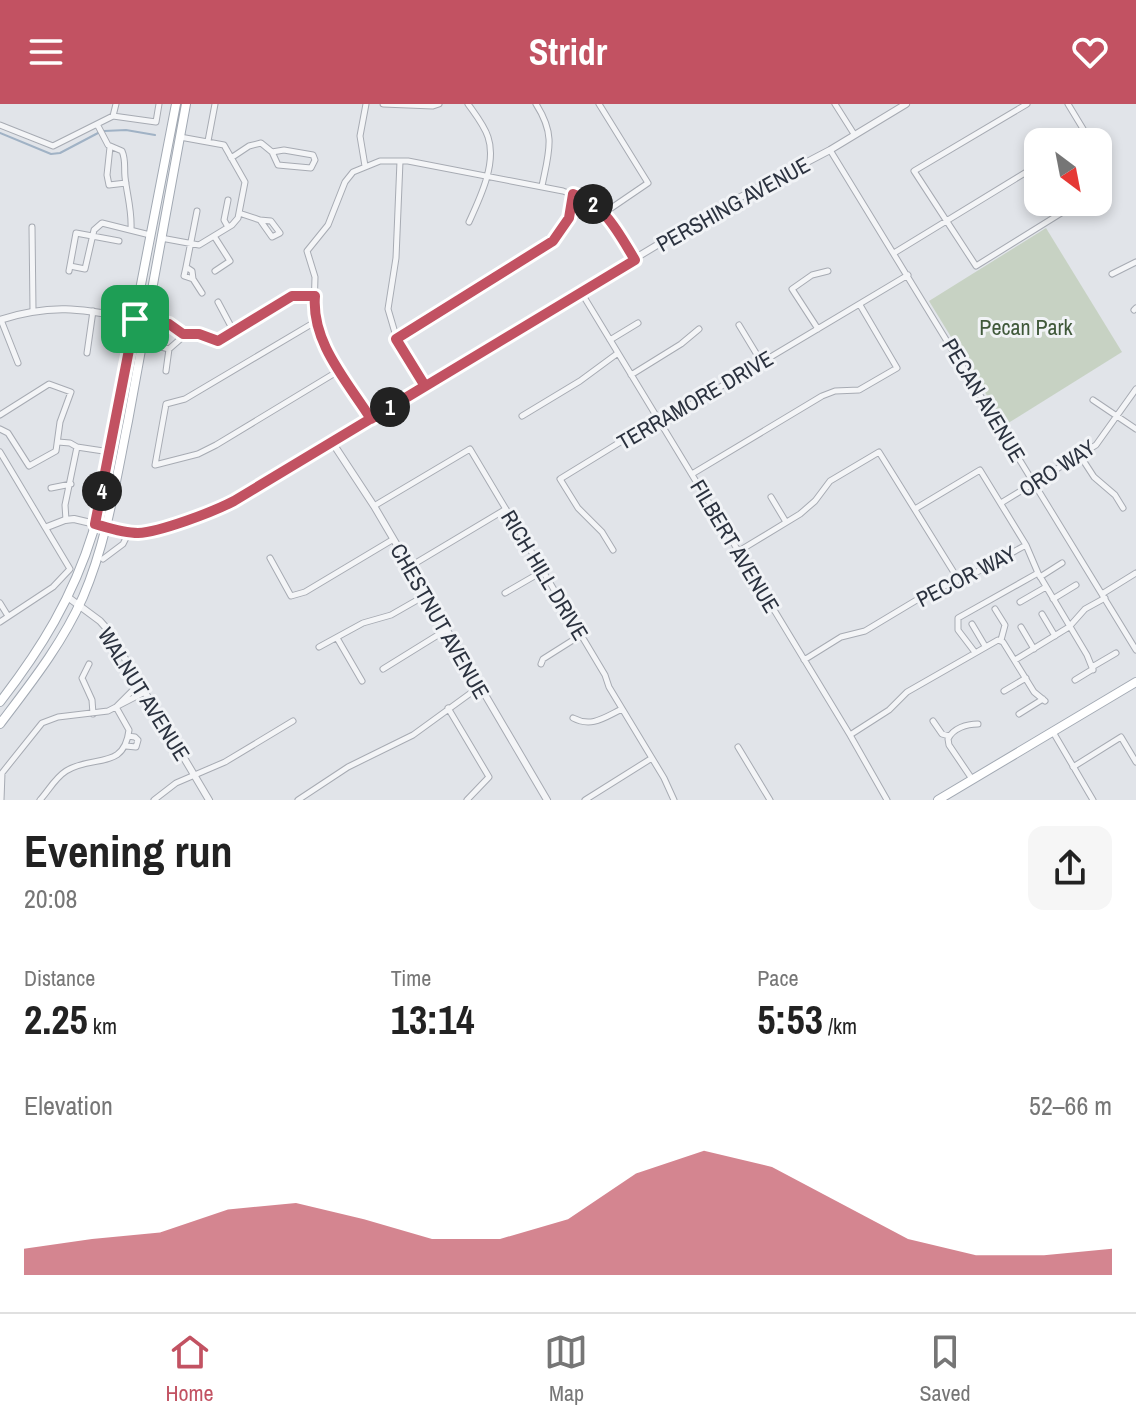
<!DOCTYPE html>
<meta charset="utf-8">
<style>
body{margin:0;font-family:"Archivo Narrow",sans-serif;background:#f6f6f6;color:#222;height:100vh;display:flex;flex-direction:column;font-size:30px;white-space:nowrap}
*{box-sizing:border-box;margin:0}
p{font-size:26px;color:#767676}
.icon{flex:none;width:44px;height:44px;fill:none;stroke:currentColor;stroke-width:2;stroke-linecap:round;stroke-linejoin:round}
.map{position:relative;height:696px;overflow:hidden}
.details{display:flex;flex-direction:column;background:#fff;flex:1}
.details>*{flex:none}
.needle{width:52px;rotate:148deg}
.tools{position:absolute;left:1024px;top:24px;display:grid;gap:16px}
.tools a{display:grid;place-items:center;width:88px;height:88px;border-radius:16px;background:#fff;box-shadow:0 4px 12px #0003;font-size:40px}
.pin{position:absolute;display:grid;place-items:center;width:68px;height:68px;color:#fff;margin:-34px;border-radius:16px;box-shadow:0 4px 12px #0006}
.km{position:absolute;width:40px;height:40px;margin:-20px;border-radius:50%;background:#222;color:#fff;font-size:22px;line-height:40px;text-align:center}
.round{display:grid;place-items:center;flex:none;width:84px;height:84px;border-radius:16px;background:#f6f6f6}
.head{display:flex;align-items:center;justify-content:space-between;height:136px;padding:0 24px}
h1{font-size:44px;font-weight:800;line-height:60px}
.figures{display:grid;grid-template-columns:repeat(3,1fr);gap:12px;height:136px;padding:8px 24px}
.figures div{display:grid;align-content:center}
.figures b{font-size:40px;font-weight:800}
.figures small{font-size:22px;font-weight:400}
.figures p{font-size:22px}
.chart{height:224px;padding:16px 24px}
.chart p{display:flex;justify-content:space-between}
.chart svg{width:100%;height:144px;margin-top:8px;fill:#c25262;opacity:.7}
header{display:flex;justify-content:space-between;align-items:center;height:104px;padding:0 24px;background:#c25262;color:#fff;font-size:36px;font-weight:800}
.tabs{display:flex;justify-content:space-around;align-items:center;height:112px;border-top:2px solid #e0e0e0;background:#fff;font-size:22px;color:#767676}
.tabs a{display:grid;justify-items:center;gap:4px}
.tabs .current{color:#c25262}
.map>svg:first-child{display:block}
</style>
<header><svg class="icon" aria-label="menu" viewBox="0 0 24 24"><path d="M4 6h16M4 12h16M4 18h16"/></svg>Stridr<svg class="icon" aria-label="heart" viewBox="0 0 24 24"><path d="M12 20l-8-8c-3-5 5-10 8-4 3-6 11-1 8 4z"/></svg></header>
<div class="map">
<svg width="1136" height="696" viewBox="0 0 1136 696">
<rect width="100%" height="100%" fill="#e1e4e9"/>
<path fill="#c7d2c3" d="M1046 124 1122 248 1005 321 929 197Z"/>
<g fill="none" stroke-linecap="round" stroke-linejoin="round">
<path stroke="#a0b2c5" stroke-width="2" d="M104 27 126 26 155 31
M0 29 51 50 60 49 98 29"/>
<defs>
<path id="minor" d="M383 0 433 2 439 0
M468 0C475 10 484 21 488 33 497 59 480 94 469 118
M536 0C556 31 549 47 542 82
M599 0 648 79 604 109
M835 0 854 30
M1027 0 914 67 976 162 1079 98
M1068 0 1091 38
M113 12 156 18 159 0
M97 20 108 41 122 47C126 56 124 63 125 73 127 91 132 106 131 125
M0 21 53 42 113 12 116 0
M208 37 215 0
M1075 38 1087 31
M110 43 107 71 109 81 126 79
M830 46 1136 546
M1098 49 1106 62 1104 82 1098 86
M231 54 249 42 261 39 272 48 278 61 311 64 315 56 313 51 284 46 272 48
M400 57 396 154 388 205 398 239 425 282
M365 62 360 32 366 0
M239 109 260 116 272 133 280 129 271 117 260 116
M32 123 33 206
M228 123 224 116 228 96
M214 132 230 157 215 167
M161 134 199 141 232 121 238 114 245 78 224 41 180 33
M894 149 1038 61
M70 162 85 165 94 126 102 119 150 131
M186 163 184 172 193 175 192 167 186 163 197 107
M69 167 76 129 119 137
M1112 170 1136 158
M193 175 202 189
M581 188 850 631 887 696
M218 198 234 228
M1134 206 1136 204
M1 216 18 259
M147 217 169 220 183 230H199L218 237 292 192H315
M315 218 185 295 166 300 155 361 198 350 216 341 340 266
M739 221 762 259
M818 225 792 185 812 171 828 167
M396 235 553 137 569 114 573 90
M610 236 638 219
M157 242 169 245
M87 249 93 207
M166 267 169 245 185 231
M631 271 681 240 699 225
M1093 296 1136 325
M0 311 49 280 71 288 60 318 56 347 29 362 8 329 0 325
M522 312 580 277 618 249
M371 315 318 230 314 208 315 173 307 147 328 121 345 78 353 68 380 57H408L563 87C603 101 613 120 635 155
M58 338 70 339 77 343
M0 348 70 465 53 483 0 518
M1081 353 1094 373 1115 391 1123 404
M692 370 822 292 835 287 859 286 897 264 860 201
M51 384 71 380
M771 393 786 418
M1001 399 1096 341 1136 285
M374 402 470 345 605 571 609 583 664 674 674 696
M66 416 65 401 77 343 110 348
M1026 441 1038 469 1087 551 1093 566
M613 446 602 428 578 404 560 375 648 321 670 313 908 171
M739 447 800 410 815 397 830 377 879 348 958 475
M270 454 291 492 305 488 392 436
M103 455 123 440 129 428
M409 463 506 405
M1040 473 1062 459
M505 489 543 467
M1102 490 1136 469
M1053 495 1076 481
M1020 498 1046 483
M0 499 8 512
M995 505 1005 521 1001 536
M1042 510 1055 532
M972 520 985 542
M1021 523 1034 545
M337 534 362 577
M319 543 363 519 391 511 426 491
M974 547 958 526V514L1038 469
M804 556 841 533 865 527 930 488 977 468 1026 441 980 366 915 405
M1015 556 1069 523 1085 505 1105 494
M89 560 82 574 92 596 93 610
M541 560 543 555 581 531
M1092 563 1116 549
M383 565 446 526
M1075 576 1093 565
M1004 587 1026 574
M117 602 140 579
M448 604 489 673 467 696
M1019 610 1043 595
M573 614C592 624 605 613 622 605
M933 617 942 630 949 632
M1053 628 1093 696
M850 631 889 606 907 588 998 536 1003 538 1034 588 1045 597
M126 642 136 643 138 636 135 633 128 632
M738 643 770 696
M1073 663 1121 633 1136 658
M972 675 949 641 948 635C953 624 967 620 978 620
M1 696 2 669 42 619 58 613 108 607 145 588
M40 696C49 686 55 674 66 667 93 650 124 667 129 626L116 603
M154 696 176 679 225 658 293 617
M298 696 348 663 413 631 479 583
M585 696 652 654"/>
<path id="tertiary" d="M0 216C57 197 90 207 147 217
M332 338 374 402 547 696
M47 423 65 416 74 415 129 428H145L219 405 712 108 830 46 906 0
M69 494 100 517 108 526 209 696"/>
<path id="primary" d="M0 598C41 545 73 493 93 428L176 0
M0 620C31 579 62 540 83 493 107 437 116 376 128 317 148 211 166 105 186 0
M938 696 1136 578"/>
</defs>
<use href="#minor" stroke="#a7abb3" stroke-width="7"/>
<use href="#tertiary" stroke="#a7abb3" stroke-width="8"/>
<use href="#primary" stroke="#a2a9b3" stroke-width="10"/>
<use href="#minor" stroke="#f4f5f7" stroke-width="5"/>
<use href="#tertiary" stroke="#f4f5f7" stroke-width="6"/>
<use href="#primary" stroke="#fff" stroke-width="8"/>
</g>
<g fill="none" stroke-linecap="round" stroke-linejoin="round">
<defs>
<path id="route" d="M135 215 169 220 183 230H199L218 237 292 192H315C311 238 347 277 371 315L635 156C619 130 605 100 573 90L569 114 553 137 396 235 425 282 234 397C213 408 160 428 138 429 124 429 109 424 95 420L135 215"/>
</defs>
<use href="#route" stroke="#fff" stroke-width="16"/>
<use href="#route" stroke="#c25262" stroke-width="10"/>
</g>
<g text-anchor="middle" stroke-width="6" stroke-linejoin="round" paint-order="stroke">
<g font-size="22" fill="#2b323f" stroke="#f1f3f6">
<text transform="translate(733 100) rotate(-29)" y="8">PERSHING AVENUE</text>
<text transform="translate(695 296) rotate(-30)" y="8">TERRAMORE DRIVE</text>
<text transform="translate(984 296) rotate(59)" y="8">PECAN AVENUE</text>
<text transform="translate(1057 364) rotate(-33)" y="8">ORO WAY</text>
<text transform="translate(735 442) rotate(59)" y="8">FILBERT AVENUE</text>
<text transform="translate(545 471) rotate(59)" y="8">RICH HILL DRIVE</text>
<text transform="translate(966 472) rotate(-27)" y="8">PECOR WAY</text>
<text transform="translate(440 517) rotate(60)" y="8">CHESTNUT AVENUE</text>
<text transform="translate(144 590) rotate(58)" y="8">WALNUT AVENUE</text>
</g>
<g font-size="22" fill="#40593a" stroke="#f1f3f6">
<text x="1026" y="231">Pecan Park</text>
</g>
</g>
</svg>
<div class="tools">
<a><svg class="needle" viewBox="-14 -14 28 28"><path d="M0-13l5 13h-10z" fill="#e53935"/><path d="M0 13l5-13h-10z" fill="#767676"/></svg></a>
</div>
<div class="pin" style="left:135px;top:215px;background:#1e9e55"><svg class="icon" aria-label="arrive" viewBox="0 0 24 24"><path d="M6 21V4h12l-3 4 3 4H6"/></svg></div>
<b class="km" style="left:390px;top:303px">1</b>
<b class="km" style="left:593px;top:100px">2</b>
<b class="km" style="left:102px;top:387px">4</b>
</div>
<section class="details">
<div class="head"><div><h1>Evening run</h1><p>20:08</p></div><a class="round"><svg class="icon" aria-label="share" viewBox="0 0 24 24"><path d="M12 15V3M7 8l5-5 5 5M5 13v7h14v-7"/></svg></a></div>
<div class="figures">
<div><p>Distance</p><b>2.25<small> km</small></b></div>
<div><p>Time</p><b>13:14</b></div>
<div><p>Pace</p><b>5:53<small> /km</small></b></div>
</div>
<div class="chart"><p><span>Elevation</span>52–66 m</p>
<svg viewBox="0 0 160 44" preserveAspectRatio="none"><path d="M0 44V36L10 33L20 31L30 24L40 22L50 27L60 33L70 33L80 27L90 13L100 6L110 11L120 22L130 33L140 38L150 38L160 36V44z"/></svg>
</div>
</section>
<nav class="tabs">
<a class="current"><svg class="icon" aria-label="home" viewBox="0 0 24 24"><path d="M3 11l9-7 9 7M6 9v11h12V9"/></svg>Home</a>
<a><svg class="icon" aria-label="map" viewBox="0 0 24 24"><path d="M3 6l6-2 6 2 6-2v14l-6 2-6-2-6 2zM9 4v14M15 6v14"/></svg>Map</a>
<a><svg class="icon" aria-label="saved" viewBox="0 0 24 24"><path d="M7 4h10v16l-5-4-5 4z"/></svg>Saved</a>
</nav>
